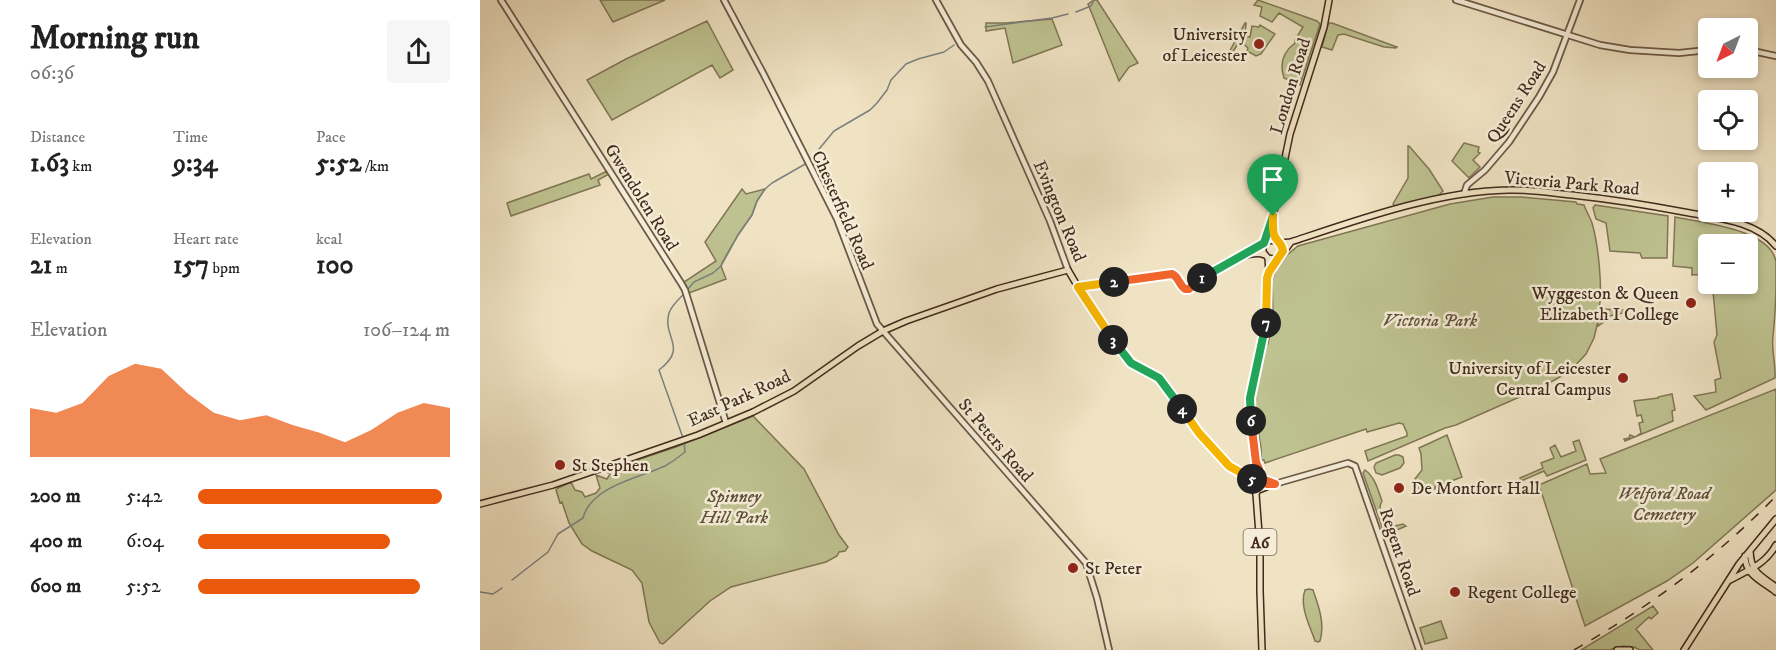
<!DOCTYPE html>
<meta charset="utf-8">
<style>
body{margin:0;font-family:"IM FELL DW Pica",serif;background:#f6f6f6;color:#222;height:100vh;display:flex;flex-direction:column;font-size:22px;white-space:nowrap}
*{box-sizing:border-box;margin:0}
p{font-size:20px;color:#767676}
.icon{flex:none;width:33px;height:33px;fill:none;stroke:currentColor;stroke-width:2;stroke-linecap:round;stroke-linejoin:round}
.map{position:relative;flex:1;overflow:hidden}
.panel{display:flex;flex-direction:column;background:#fff;width:480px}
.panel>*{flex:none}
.needle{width:39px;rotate:222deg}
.buttons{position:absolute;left:1218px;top:18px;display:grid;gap:12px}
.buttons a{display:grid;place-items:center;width:60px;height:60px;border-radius:6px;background:#fff;box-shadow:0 3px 9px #0003;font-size:30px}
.pin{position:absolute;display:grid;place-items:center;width:51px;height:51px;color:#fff;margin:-62px -26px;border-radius:50% 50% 50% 0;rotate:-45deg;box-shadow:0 0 6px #0007}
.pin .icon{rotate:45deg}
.km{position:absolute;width:30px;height:30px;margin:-15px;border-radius:50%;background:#222;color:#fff;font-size:16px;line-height:30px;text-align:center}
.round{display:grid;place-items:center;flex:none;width:63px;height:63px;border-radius:6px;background:#f6f6f6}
.summary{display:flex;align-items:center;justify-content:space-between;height:102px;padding:0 30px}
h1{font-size:33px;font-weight:800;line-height:45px}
.stats{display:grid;grid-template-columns:repeat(3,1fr);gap:9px;height:102px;padding:6px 30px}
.stats div{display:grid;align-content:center}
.stats b{font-size:26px;font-weight:800}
.stats small{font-size:16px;font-weight:400}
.stats p{font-size:16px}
.chart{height:168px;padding:12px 30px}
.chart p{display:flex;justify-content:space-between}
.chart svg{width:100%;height:108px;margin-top:6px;fill:#ea580c;opacity:.7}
ul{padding:0 30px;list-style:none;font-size:20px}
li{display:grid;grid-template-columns:96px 72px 1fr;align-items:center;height:45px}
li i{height:15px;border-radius:8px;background:#ea580c}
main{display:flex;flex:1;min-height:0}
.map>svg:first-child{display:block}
</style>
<main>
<section class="panel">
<div class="summary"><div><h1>Morning run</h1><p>06:36</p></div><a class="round"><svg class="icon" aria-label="share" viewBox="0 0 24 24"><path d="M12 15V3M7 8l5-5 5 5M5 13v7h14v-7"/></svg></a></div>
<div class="stats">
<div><p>Distance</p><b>1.63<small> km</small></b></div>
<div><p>Time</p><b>9:34</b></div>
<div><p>Pace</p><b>5:52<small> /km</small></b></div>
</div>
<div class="stats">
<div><p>Elevation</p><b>21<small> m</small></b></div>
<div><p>Heart rate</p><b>157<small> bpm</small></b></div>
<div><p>kcal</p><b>100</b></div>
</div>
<div class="chart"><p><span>Elevation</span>106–124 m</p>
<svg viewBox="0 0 160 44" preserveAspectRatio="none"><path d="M0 44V24L10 26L20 22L30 11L40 6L50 8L60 18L70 26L80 29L90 27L100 31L110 34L120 38L130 33L140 26L150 22L160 24V44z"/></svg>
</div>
<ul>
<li><b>200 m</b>5:42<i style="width:97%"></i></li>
<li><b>400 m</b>6:04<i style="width:76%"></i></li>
<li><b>600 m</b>5:52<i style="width:88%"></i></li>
</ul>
</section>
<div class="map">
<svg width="1296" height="650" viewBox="0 0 1296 650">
<rect width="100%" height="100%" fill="#f0e3c3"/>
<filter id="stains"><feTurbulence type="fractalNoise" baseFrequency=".00333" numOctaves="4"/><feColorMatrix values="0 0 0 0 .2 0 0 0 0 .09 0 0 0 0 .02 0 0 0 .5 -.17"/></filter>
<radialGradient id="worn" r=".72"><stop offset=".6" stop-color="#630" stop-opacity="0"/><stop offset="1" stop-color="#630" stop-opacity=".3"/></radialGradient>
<path fill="#bec290" stroke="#807656" stroke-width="1.5" d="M120 0H185L133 22Z
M614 0H617L658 63 649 67 639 81 608 4Z
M778 0 837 21 840 24 820 85 804 78C799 63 803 52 815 43V40L823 27 799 13 792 22 780 16 782 7 774 5Z
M572 19 582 45 533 63 525 28 506 31V23H525Z
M227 21 253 70 240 78 232 65 132 120 107 80 146 59Z
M765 23H766L765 36 770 37 772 26 779 27 780 25 795 34 781 54 776 56 767 51 768 48 760 41 750 56 748 54Z
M850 23H852L917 47 916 48 904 47 864 34 858 35 852 50 842 47 848 24Z
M984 143 999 147 998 152 1000 153 993 160 1000 167 989 178 972 161Z
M928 146H929L949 169 963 191 958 196 915 207 913 204 928 178Z
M127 171 129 174 118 180 120 185 31 216 27 203 109 174 111 179Z
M262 189 266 194 285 189 277 201 272 215 258 235 242 263 241 266 246 279 209 293 204 282 236 261 225 242Z
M1013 197H1041L1096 202 1097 204 1104 205C1106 211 1110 217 1112 223 1118 243 1123 288 1119 309L1143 310V313L1125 317V321L1118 326V321L1114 338 1106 354 1089 372 1062 387 976 425 965 428 888 461 885 451 927 436V433L923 424 919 423 887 432 886 429 785 463 784 460H781V448L777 424H775V385L784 345 788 344 793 314 792 279 797 269 807 255 818 246 970 204Z
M1115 205 1188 216 1187 258H1162L1160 253 1130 251 1126 223 1116 219 1113 208Z
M1195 217C1222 223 1291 229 1296 262 1296 268 1296 275 1296 281 1296 300 1295 317 1293 336 1291 350 1296 364 1295 378L1226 410 1214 396 1236 392 1235 380 1241 378 1234 342 1237 335 1233 291 1237 288 1238 284H1268V244H1228V274L1212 275V268L1193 266Z
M1296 389V490L1213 563 1187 581 1105 626 1059 485 1107 464 1110 474 1126 473 1120 459Z
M1192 394 1195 410 1192 411 1193 421 1145 441 1144 439 1149 438 1150 435 1155 437 1161 433 1159 423 1163 422 1161 415 1157 416 1154 401 1178 398V397Z
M273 416 324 469 359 535 368 547 365 551 359 552 357 556 346 562 251 587 230 601 183 644 180 643 169 622 162 583 152 570 112 551 102 544 89 523 82 502 80 503 76 490 78 488 91 482 95 490 102 492 105 497 116 493 120 488 116 475 127 479 130 474 127 472V470L196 447Z
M967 435 982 477 955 487V489L940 492 935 479 942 470 941 454 939 448Z
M1099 440 1106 460 1067 476 1064 471 1041 481 1040 478 1063 468 1061 463 1074 458 1070 448 1075 445 1081 457 1096 451 1093 442Z
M915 455H919L923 457 924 463 920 468 902 475 896 473 894 467 896 463Z
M885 470C895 477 898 490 902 501 897 510 902 519 907 526L911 527 923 524 926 526 908 534 903 530 883 473Z
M829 589 833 590C839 607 845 624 840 641L838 642 835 641C830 626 819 606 825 590Z
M1173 606 1178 613 1171 619 1169 617 1156 629 1173 650H1160L1154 647 1143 646 1129 650H1101Z
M961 621 967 638 945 644 940 628Z"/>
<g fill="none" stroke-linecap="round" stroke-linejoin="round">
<path stroke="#7a817e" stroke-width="1.5" d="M596 12 611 6 614 0
M505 27 572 18 588 14
M330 160 354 131 390 110 397 103 407 90 411 80 426 64 438 59 464 52 474 45
M207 290 214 282 233 273 241 266 258 235 272 215 277 201 285 189 292 183 327 163
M203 438 179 370C209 347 182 338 189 313 192 305 198 300 204 294
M32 580 68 552 78 534 103 518C111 486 159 478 185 466 192 462 199 457 205 452L204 442
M0 592 13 594 22 588"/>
<defs>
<path id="minor" d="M21 0 201 283 205 290 246 423
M244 0 283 73 357 219 397 324 606 563 617 598 629 650
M456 0 481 45 496 62 508 81 570 221 588 270
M976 0 1120 45 1150 50 1199 53 1228 50
M1268 50 1296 56
M984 194 987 185 1005 170 1029 142 1059 97 1073 72 1100 0
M598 287 647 359 679 378 719 433 751 468 774 479 791 485 868 463 875 466 939 650
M778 477 795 484"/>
<path id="major" d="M793 221 795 236 803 248 802 254
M800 243 811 242C877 220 958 191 1028 190 1049 189 1071 193 1092 195 1129 199 1167 205 1204 212 1235 218 1275 220 1296 246
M765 253 788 241 797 240
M799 257 793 259 788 258 783 252V245L793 216 810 134 844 27 849 0
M789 272 811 242
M779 490 791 485
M776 494C781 485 780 471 776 462
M0 504 73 485 218 435 273 412 314 391 378 346 403 331 426 321 517 289 588 270 598 287 692 274C699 277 699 285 705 289H709C725 276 764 247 785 255
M1270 551C1271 573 1280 575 1296 587
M1265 556C1265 575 1282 581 1296 592
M1250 580C1268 570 1285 565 1296 545
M782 650 780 591V547L776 494 773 488 776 452 770 408V398L786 327 787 282 789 272 788 258
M1137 650H1150
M1204 650 1259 564 1296 519"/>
</defs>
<use href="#minor" stroke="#6d5846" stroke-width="8"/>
<use href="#major" stroke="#412a1c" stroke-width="8"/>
<use href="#minor" stroke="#f5edd8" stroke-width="4.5"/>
<use href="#major" stroke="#f0e3c3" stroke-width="5"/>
<path stroke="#412a1c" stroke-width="1.5" stroke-dasharray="10 10" stroke-linecap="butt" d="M1094 650C1169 607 1236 558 1296 496"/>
</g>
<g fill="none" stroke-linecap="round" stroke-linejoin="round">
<defs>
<path id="split-1" d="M722 278 784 243 793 216"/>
<path id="split-2" d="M634 282 692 274C699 277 699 285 705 289H709L722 278"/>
<path id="split-3" d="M633 340 598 287 634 282"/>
<path id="split-4" d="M633 340 651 363 679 378 702 409"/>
<path id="split-5" d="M702 409 719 433 749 466 772 479"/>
<path id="split-6" d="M771 421 776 462 779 469V478L795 484H787L772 479"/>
<path id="split-7" d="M771 421 770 398 786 323"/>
<path id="split-8" d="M786 323 787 278 789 272 803 251C802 244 799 243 795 237 792 231 793 223 793 216"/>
</defs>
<use href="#split-1" stroke="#fff" stroke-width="12"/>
<use href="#split-2" stroke="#fff" stroke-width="12"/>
<use href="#split-3" stroke="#fff" stroke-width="12"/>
<use href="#split-4" stroke="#fff" stroke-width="12"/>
<use href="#split-5" stroke="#fff" stroke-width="12"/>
<use href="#split-6" stroke="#fff" stroke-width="12"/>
<use href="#split-7" stroke="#fff" stroke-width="12"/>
<use href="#split-8" stroke="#fff" stroke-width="12"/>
<use href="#split-1" stroke="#22a559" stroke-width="8"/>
<use href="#split-2" stroke="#f0652b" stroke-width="8"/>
<use href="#split-3" stroke="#f5b400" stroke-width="8"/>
<use href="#split-4" stroke="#22a559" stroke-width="8"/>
<use href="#split-5" stroke="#f5b400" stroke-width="8"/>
<use href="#split-6" stroke="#f0652b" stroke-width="8"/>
<use href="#split-7" stroke="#22a559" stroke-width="8"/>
<use href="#split-8" stroke="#f5b400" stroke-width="8"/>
</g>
<g fill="#8f2418" stroke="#f5edd8" stroke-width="2">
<circle cx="779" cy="44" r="6"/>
<circle cx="1211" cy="303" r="6"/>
<circle cx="1143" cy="378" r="6"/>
<circle cx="80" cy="465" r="6"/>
<circle cx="919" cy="488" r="6"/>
<circle cx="593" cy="568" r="6"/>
<circle cx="975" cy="592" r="6"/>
</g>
<g text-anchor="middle" stroke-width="5" stroke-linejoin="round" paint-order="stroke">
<rect fill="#f5edd8" stroke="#776454" stroke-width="1.5" x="763.5" y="529" width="33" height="26" rx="4.5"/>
<g font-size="16" font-weight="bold" fill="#412a1c">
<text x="780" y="548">A6</text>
</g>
<g font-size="18" fill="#412a1c" stroke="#f5edd8" text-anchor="start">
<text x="767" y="40" text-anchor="end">University<tspan x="767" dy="21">of Leicester</tspan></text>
<text x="1199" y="299" text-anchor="end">Wyggeston &amp; Queen<tspan x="1199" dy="21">Elizabeth I College</tspan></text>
<text x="1131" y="374" text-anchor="end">University of Leicester<tspan x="1131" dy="21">Central Campus</tspan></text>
<text x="92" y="471">St Stephen</text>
<text x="931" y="494">De Montfort Hall</text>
<text x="605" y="574">St Peter</text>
<text x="987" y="598">Regent College</text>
</g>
<g font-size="18" fill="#412a1c" stroke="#f5edd8">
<text transform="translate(810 86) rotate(-73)" y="6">London Road</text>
<text transform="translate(1036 102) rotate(-57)" y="6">Queens Road</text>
<text transform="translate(1092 183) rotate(5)" y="6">Victoria Park Road</text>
<text transform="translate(162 197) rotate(58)" y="6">Gwendolen Road</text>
<text transform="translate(363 210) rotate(66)" y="6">Chesterfield Road</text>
<text transform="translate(580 211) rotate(67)" y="6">Evington Road</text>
<text transform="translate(259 398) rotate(-25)" y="6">East Park Road</text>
<text transform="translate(516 440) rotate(49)" y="6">St Peters Road</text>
<text transform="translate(920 552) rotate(71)" y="6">Regent Road</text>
</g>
<g font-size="18" font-style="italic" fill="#605039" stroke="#f5edd8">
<text x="950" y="326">Victoria Park</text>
<text x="1184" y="499">Welford Road<tspan x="1184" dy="21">Cemetery</tspan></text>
<text x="254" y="502">Spinney<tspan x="254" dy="21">Hill Park</tspan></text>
</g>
</g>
<rect width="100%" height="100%" filter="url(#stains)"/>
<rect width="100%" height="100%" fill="url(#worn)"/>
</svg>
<div class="buttons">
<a><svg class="needle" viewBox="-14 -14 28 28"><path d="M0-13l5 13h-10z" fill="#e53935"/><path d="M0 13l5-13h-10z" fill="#767676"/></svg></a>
<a><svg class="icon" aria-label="locate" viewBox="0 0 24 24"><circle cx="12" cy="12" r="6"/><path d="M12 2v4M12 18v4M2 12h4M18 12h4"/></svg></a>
<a>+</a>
<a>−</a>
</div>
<div class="pin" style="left:793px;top:216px;background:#1e9e55"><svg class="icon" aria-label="arrive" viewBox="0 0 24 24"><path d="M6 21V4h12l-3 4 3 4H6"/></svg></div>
<b class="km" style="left:722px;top:278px">1</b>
<b class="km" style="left:634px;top:282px">2</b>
<b class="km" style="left:633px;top:340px">3</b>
<b class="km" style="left:702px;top:409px">4</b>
<b class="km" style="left:772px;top:479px">5</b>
<b class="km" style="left:771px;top:421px">6</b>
<b class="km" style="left:786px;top:323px">7</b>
</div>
</main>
